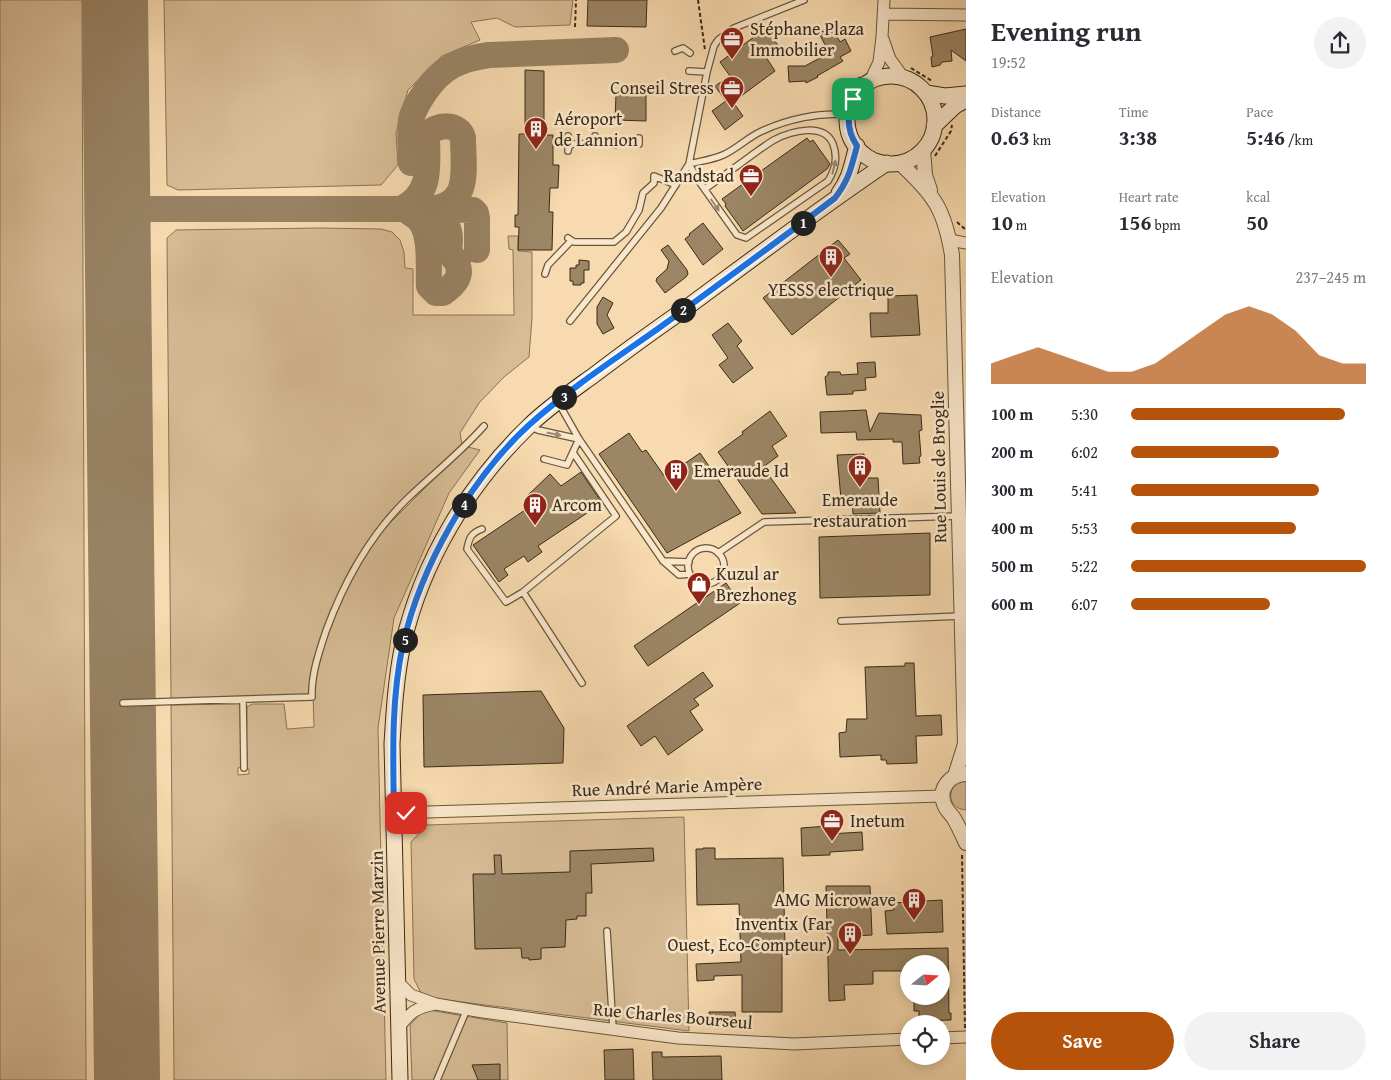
<!DOCTYPE html>
<meta charset="utf-8">
<style>
body{margin:0;font-family:"Gentium Book Plus",serif;background:#f2f2f3;color:#2b2b33;height:100vh;display:flex;flex-direction:column;font-size:19px;white-space:nowrap}
*{box-sizing:border-box;margin:0}
p{font-size:16px;color:#7c7c81}
.icon{flex:none;width:28px;height:28px;fill:none;stroke:currentColor;stroke-width:2;stroke-linecap:round;stroke-linejoin:round}
.map{position:relative;flex:1;overflow:hidden}
.details{display:flex;flex-direction:column;background:#fff;width:425px}
.details>*{flex:none}
.needle{width:32px;rotate:72deg}
.tools{position:absolute;left:900px;top:955px;display:grid;gap:10px}
.tools a{display:grid;place-items:center;width:50px;height:50px;border-radius:50%;background:#fff;box-shadow:0 2px 12px #0003;font-size:25px}
.pin{position:absolute;display:grid;place-items:center;width:42px;height:42px;color:#fff;margin:-21px;border-radius:10px;box-shadow:0 2px 8px #0006}
.km{position:absolute;width:25px;height:25px;margin:-12px;border-radius:50%;background:#222;color:#fff;font-size:14px;line-height:25px;text-align:center}
.round{display:grid;place-items:center;flex:none;width:52px;height:52px;border-radius:26px;background:#f2f2f3}
.summary{display:flex;align-items:center;justify-content:space-between;height:85px;padding:0 25px}
h1{font-size:28px;font-weight:600;line-height:38px}
.stats{display:grid;grid-template-columns:repeat(3,1fr);gap:8px;height:85px;padding:5px 25px}
.stats div{display:grid;align-content:center}
.stats b{font-size:21px;font-weight:600}
.stats small{font-size:14px;font-weight:400}
.stats p{font-size:14px}
.chart{height:140px;padding:10px 25px}
.chart p{display:flex;justify-content:space-between}
.chart svg{width:100%;height:90px;margin-top:5px;fill:#b45309;opacity:.7}
.action{display:flex;gap:10px;margin-top:auto;padding:10px 25px}
.action a{flex:1;height:58px;border-radius:30px;background:#b45309;color:#fff;font-size:20px;font-weight:600;line-height:58px;text-align:center}
.action a+a{background:#f2f2f3;color:#2b2b33}
ul{padding:0 25px;list-style:none;font-size:16px}
li{display:grid;grid-template-columns:80px 60px 1fr;align-items:center;height:38px}
li i{height:12px;border-radius:6px;background:#b45309}
main{display:flex;flex:1;min-height:0}
.map>svg:first-child{display:block}
</style>
<main>
<div class="map">
<svg width="966" height="1080" viewBox="0 0 966 1080">
<rect width="100%" height="100%" fill="#f7daaf"/>
<filter id="stains"><feTurbulence type="fractalNoise" baseFrequency=".004" numOctaves="4"/><feColorMatrix values="0 0 0 0 .2 0 0 0 0 .09 0 0 0 0 .02 0 0 0 .5 -.17"/></filter>
<radialGradient id="worn" r=".72"><stop offset=".6" stop-color="#630" stop-opacity="0"/><stop offset="1" stop-color="#630" stop-opacity=".3"/></radialGradient>
<path fill="#d7bc95" stroke="#887456" d="M0 0H82L86 1080H0Z
M164 0H573L570 25 515 27 497 18 471 22 480 40 442 56 408 90 396 133 398 165 381 185 178 190 167 185Z
M320 228 381 229 392 232 400 240 404 252 405 268 413 269V315H514L513 250 509 249 508 236H518V251L532 252V318L529 357 504 377 479 403 460 433 462 445 379 527 351 567 326 624 314 668 309 696 171 699 167 238 176 230Z
M468 447 480 450 449 493 394 618 378 728 386 1080H174L171 705 241 704 242 767 238 768V775L249 774V769H246L247 707 252 704H284L287 729 314 727 313 695 315 680 329 629 350 580 377 536 429 484Z
M966 780V810C952 809 946 796 955 784Z
M684 817 689 1031 423 997 414 979 411 842 427 825Z
M428 1010 507 1023 508 1080H412L410 1025 421 1013Z"/>
<g fill="none" stroke-linecap="round" stroke-linejoin="round">
<path stroke="#988263" stroke-width="26" d="M411 163C411 149 409 134 411 120 413 110 419 101 425 92 442 67 460 59 489 55L616 50
M117 178C121 197 127 203 145 209H430C472 205 463 169 463 138 459 122 436 124 427 135 427 165 433 192 403 208
M403 208C408 212 415 215 419 220 432 234 428 268 429 286L436 293H443C454 285 464 276 456 261 454 258 451 256 450 251 449 248 450 243 450 240 450 225 442 215 430 209
M436 209 473 210 476 213 477 218V250
M118 239C123 223 129 214 145 209"/>
<path stroke="#988263" stroke-width="66" d="M115 0 127 1080"/>
</g>
<path fill="#9c8666" stroke="#392b17" d="M588 0H647L646 27 587 26Z
M832 27 840 42 845 39 851 51 840 57 843 61 817 76 818 77 806 83V81L789 82 788 66H805L829 53 819 33Z
M766 28 779 47 766 57 775 71 733 102 743 116 725 130 712 111 726 101 715 86 730 76 720 62Z
M966 29V61L951 50 952 61 942 62 940 65 932 67 931 57 933 56 930 37Z
M525 70 544 71V129L545 135H553V165H559L558 188H550L549 212H553L552 250H518L519 227H515V215H518L519 134H525Z
M616 94H646V121L615 120Z
M807 138 810 142 813 140 830 164 827 169 743 231 725 206 726 204 722 199Z
M703 223 723 249 703 265 685 239 690 235 689 234Z
M838 240 850 254 844 258 861 280 792 335 763 298Z
M668 245 687 270 688 274 686 277 665 293 656 281 657 278 667 269 669 261 661 250Z
M579 260 589 261V270H584V283H581V285H573V281H570V268H576V265H579Z
M917 295 920 335 871 337 870 313H888V296Z
M603 297 613 303 607 315 614 328 603 334 597 324V307Z
M728 323 742 341 737 346 753 368 733 383 719 365 728 358 712 335Z
M875 362 876 377 865 378 866 390 853 391V394L827 395 825 377 828 375V372H840L841 375 858 374 857 363Z
M866 410 870 432 879 413 921 415 922 430 919 431 921 456 919 457 920 463 903 464 902 442H893V439L857 440 856 432 821 433 820 412Z
M770 411 787 436 772 446 778 456 763 467 796 513 762 514 718 452 743 434 742 432Z
M629 433 642 452 646 450 665 477 700 453 741 513 667 553 599 454Z
M864 454 865 478H878L880 513 853 514 852 499H841L837 455Z
M581 472 602 503 538 546 542 552 528 562 524 556 504 569 508 575 499 582 473 545 531 506 525 498 550 474 561 486Z
M930 533V595L820 598 819 537Z
M726 583 740 603 648 666 634 646Z
M905 663H914L916 716 941 715 942 735 916 736 917 763 887 764 886 760H881V755L840 757 839 733 846 732 847 719H867L865 667 905 666Z
M703 672 713 686 694 699 699 705 690 711 703 730 668 755 655 736 641 746 627 726Z
M541 691 564 728 563 763 424 767 423 695Z
M829 826V834L862 832 863 850 830 852V855L802 856 801 828Z
M653 848 654 861 591 864 592 893H586V916H577V919L566 920 565 947 541 948V959L529 960V958H522L521 948 475 949 473 874H495L494 855H501L502 874 570 872V851Z
M703 848H715V859L783 858 785 948H782V1012H742V975L714 976V980L697 981 696 964 741 962 739 904 697 905 696 849H703Z
M826 886H870L872 935 838 937V950L948 948 949 1013H951V1020L919 1021V1011H914V996H941V964H909V971H873V984L844 985 845 1000 829 1001Z
M942 900 943 932 887 934 885 911 894 910 893 903Z
M709 1012H735L736 1024H710Z
M633 1049 634 1080H605L604 1050Z
M652 1052H662V1057L721 1056 722 1080H653Z
M500 1064V1080H478L472 1065Z"/>
<g fill="none" stroke-linecap="round" stroke-linejoin="round">
<defs>
<path id="service" d="M675 51 683 48 690 53
M689 71 707 72
M639 138V144
M595 144V136
M568 148V136
M568 151 569 146 573 144 610 143 615 140V145
M689 164 698 180 737 235 746 238 828 181C835 170 838 157 833 144 824 122 791 131 774 140 767 144 759 150 752 155 736 167 720 178 705 189
M689 164C700 161 712 160 723 155 737 149 748 137 762 131 788 119 820 112 848 115
M568 238 574 242H614L626 232 639 210 643 193 654 183V176L676 185
M545 274 548 265 571 241
M570 321 661 208 689 164 707 72 714 46 718 40 734 28 804 0
M558 402 579 439 663 561 679 575 690 574
M531 427 538 430 579 439
M544 459 567 465 579 439
M482 529C471 533 469 538 467 549L506 602 523 592 582 683
M688 566a18 18 0 1 1 36 0a18 18 0 1 1-36 0Z
M718 553 764 522 959 516
M663 561 689 562
M523 592 616 516 574 454
M841 621 961 616
M243 700 244 768
M123 703 312 697C311 675 319 652 326 631 344 582 369 536 407 499 432 475 460 453 484 426
M607 931 613 1029
M437 1080 467 1009"/>
<path id="minor" d="M884 14 966 15
M883 39 890 59 904 78
M870 81 879 62 882 37 884 0
M950 240 966 243
M394 813 942 796
M399 983 411 995 436 1004 483 1012 678 1038 794 1044 909 1039
M399 1027C411 1012 415 1008 435 1004
M941 1038 966 1037"/>
<path id="tertiary" d="M923 150 925 175 930 190
M900 163C934 196 944 207 952 255L965 744 966 750
M966 774C950 774 938 789 944 804 946 810 950 813 953 817 958 825 962 834 966 843
M955 776 965 744"/>
<path id="secondary" d="M847 120a44 44 0 1 1 88 0a44 44 0 1 1-88 0Z
M926 93 945 96 966 94
M934 126 955 106 966 100
M839 193C850 179 852 163 857 146
M400 1080 392 744C394 710 396 677 403 644 422 562 468 485 528 427 547 408 572 391 594 375 623 353 652 332 682 311 750 261 817 210 887 163"/>
</defs>
<use href="#service" stroke="#68573d" stroke-width="8"/>
<use href="#minor" stroke="#68573d" stroke-width="13"/>
<use href="#tertiary" stroke="#68573d" stroke-width="16"/>
<use href="#secondary" stroke="#392b17" stroke-width="17"/>
<path stroke="#392b17" stroke-width="2" stroke-dasharray="4 2.5" stroke-linecap="butt" d="M698 0 705 50
M575 27 576 0
M911 68 932 81
M840 107 845 93 861 76
M840 122 845 144
M935 156 951 131 952 125
M957 222 966 230
M405 795 413 801
M406 831 416 823
M962 855 965 1028"/>
<use href="#service" stroke="#fae7cb" stroke-width="5.5"/>
<use href="#minor" stroke="#fae7cb" stroke-width="11"/>
<use href="#tertiary" stroke="#fae7cb" stroke-width="14"/>
<use href="#secondary" stroke="#fae7cb" stroke-width="15"/>
</g>
<defs><path id="oneway-solid" d="M-6-.8H1V-3.2L6.5 0L1 3.2V.8H-6Z" transform="scale(1.25)"/></defs>
<g fill="#9a8971">
<use href="#oneway-solid" transform="translate(834 167) rotate(-77)"/>
<use href="#oneway-solid" transform="translate(715 205) rotate(55)"/>
<use href="#oneway-solid" transform="translate(554 434) rotate(12)"/>
</g>
<g fill="none" stroke-linecap="round" stroke-linejoin="round">
<defs>
<path id="route" d="M406 813H394C393 756 391 700 403 644 421 566 470 479 529 425 569 389 615 359 659 328 718 285 777 242 835 198 849 180 851 168 857 146 847 131 846 116 853 99"/>
</defs>
<use href="#route" stroke="#fff" stroke-width="10"/>
<use href="#route" stroke="#1a73e8" stroke-width="6"/>
</g>
<defs>
<symbol id="office-pin" viewBox="-11 -11 22 30"><path d="M0 17L-7.5 6A9.5 9.5 0 1 1 7.5 6Z" fill="#8f2418" stroke="#fae7cb"/><path d="M-6-3h4V-5.5h4V-3h4V5H-6ZM-1-4.5V-3h2v-1.5ZM-6 0V1H6V0Z" fill="#fff"/></symbol>
<symbol id="building-pin" viewBox="-11 -11 22 30"><path d="M0 17L-7.5 6A9.5 9.5 0 1 1 7.5 6Z" fill="#8f2418" stroke="#fae7cb"/><path d="M-4-6H4V6H1V3H-1V6H-4ZM-2.5-4.3h1.7v1.8h-1.7ZM.8-4.3h1.7v1.8H.8ZM-2.5-1h1.7V.8h-1.7ZM.8-1h1.7V.8H.8Z" fill="#fff"/></symbol>
<symbol id="shop-pin" viewBox="-11 -11 22 30"><path d="M0 17L-7.5 6A9.5 9.5 0 1 1 7.5 6Z" fill="#8f2418" stroke="#fae7cb"/><path d="M-5-2.5h2.3a2.7 3.5 0 0 1 5.4 0H5L5.5 6h-11ZM-1.5-2.5h3a1.5 2.3 0 0 0-3 0Z" fill="#fff"/></symbol>
</defs>
<g fill-rule="evenodd">
<use href="#office-pin" x="718" y="25" width="28" height="38"/>
<use href="#office-pin" x="718" y="74" width="28" height="38"/>
<use href="#building-pin" x="522" y="115" width="28" height="38"/>
<use href="#office-pin" x="737" y="162" width="28" height="38"/>
<use href="#building-pin" x="817" y="243" width="28" height="38"/>
<use href="#building-pin" x="846" y="453" width="28" height="38"/>
<use href="#building-pin" x="662" y="457" width="28" height="38"/>
<use href="#building-pin" x="521" y="491" width="28" height="38"/>
<use href="#shop-pin" x="685" y="570" width="28" height="38"/>
<use href="#office-pin" x="818" y="807" width="28" height="38"/>
<use href="#building-pin" x="900" y="886" width="28" height="38"/>
<use href="#building-pin" x="836" y="920" width="28" height="38"/>
</g>
<g text-anchor="middle" stroke-width="5" stroke-linejoin="round" paint-order="stroke">
<g font-size="18" fill="#392b17" stroke="#fae7cb" text-anchor="start">
<text x="750" y="35">Stéphane Plaza<tspan x="750" dy="21">Immobilier</tspan></text>
<text x="714" y="94" text-anchor="end">Conseil Stress</text>
<text x="554" y="125">Aéroport<tspan x="554" dy="21">de Lannion</tspan></text>
<text x="734" y="182" text-anchor="end">Randstad</text>
<text x="831" y="296" text-anchor="middle">YESSS electrique</text>
<text x="694" y="477">Emeraude Id</text>
<text x="860" y="506" text-anchor="middle">Emeraude<tspan x="860" dy="21">restauration</tspan></text>
<text x="552" y="511">Arcom</text>
<text x="716" y="580">Kuzul ar<tspan x="716" dy="21">Brezhoneg</tspan></text>
<text x="850" y="827">Inetum</text>
<text x="896" y="906" text-anchor="end">AMG Microwave</text>
<text x="832" y="930" text-anchor="end">Inventix (Far<tspan x="832" dy="21">Ouest, Eco-Compteur)</tspan></text>
</g>
<g font-size="18" fill="#392b17" stroke="#fae7cb">
<text transform="translate(939 467) rotate(-91)" y="6">Rue Louis de Broglie</text>
<text transform="translate(667 787) rotate(-2)" y="6">Rue André Marie Ampère</text>
<text transform="translate(378 932) rotate(-91)" y="6">Avenue Pierre Marzin</text>
<text transform="translate(673 1016) rotate(5)" y="6">Rue Charles Bourseul</text>
</g>
</g>
<rect width="100%" height="100%" filter="url(#stains)"/>
<rect width="100%" height="100%" fill="url(#worn)"/>
</svg>
<div class="tools">
<a><svg class="needle" viewBox="-14 -14 28 28"><path d="M0-13l5 13h-10z" fill="#e53935"/><path d="M0 13l5-13h-10z" fill="#7c7c81"/></svg></a>
<a><svg class="icon" aria-label="locate" viewBox="0 0 24 24"><circle cx="12" cy="12" r="6"/><path d="M12 2v4M12 18v4M2 12h4M18 12h4"/></svg></a>
</div>
<div class="pin" style="left:853px;top:99px;background:#1e9e55"><svg class="icon" aria-label="arrive" viewBox="0 0 24 24"><path d="M6 21V4h12l-3 4 3 4H6"/></svg></div>
<div class="pin" style="left:406px;top:813px;background:#d93025"><svg class="icon" aria-label="check" viewBox="0 0 24 24"><path d="M5 12l5 5 9-10"/></svg></div>
<b class="km" style="left:803px;top:223px">1</b>
<b class="km" style="left:683px;top:310px">2</b>
<b class="km" style="left:564px;top:397px">3</b>
<b class="km" style="left:464px;top:505px">4</b>
<b class="km" style="left:405px;top:640px">5</b>
</div>
<section class="details">
<div class="summary"><div><h1>Evening run</h1><p>19:52</p></div><a class="round"><svg class="icon" aria-label="share" viewBox="0 0 24 24"><path d="M12 15V3M7 8l5-5 5 5M5 13v7h14v-7"/></svg></a></div>
<div class="stats">
<div><p>Distance</p><b>0.63<small> km</small></b></div>
<div><p>Time</p><b>3:38</b></div>
<div><p>Pace</p><b>5:46<small> /km</small></b></div>
</div>
<div class="stats">
<div><p>Elevation</p><b>10<small> m</small></b></div>
<div><p>Heart rate</p><b>156<small> bpm</small></b></div>
<div><p>kcal</p><b>50</b></div>
</div>
<div class="chart"><p><span>Elevation</span>237–245 m</p>
<svg viewBox="0 0 160 44" preserveAspectRatio="none"><path d="M0 44V34L10 30L20 26L30 30L40 34L50 38L60 38L70 34L80 26L90 18L100 10L110 6L120 10L130 18L140 30L150 34L160 34V44z"/></svg>
</div>
<ul>
<li><b>100 m</b>5:30<i style="width:91%"></i></li>
<li><b>200 m</b>6:02<i style="width:63%"></i></li>
<li><b>300 m</b>5:41<i style="width:80%"></i></li>
<li><b>400 m</b>5:53<i style="width:70%"></i></li>
<li><b>500 m</b>5:22<i style="width:100%"></i></li>
<li><b>600 m</b>6:07<i style="width:59%"></i></li>
</ul>
<div class="action"><a>Save</a><a>Share</a></div>
</section>
</main>
